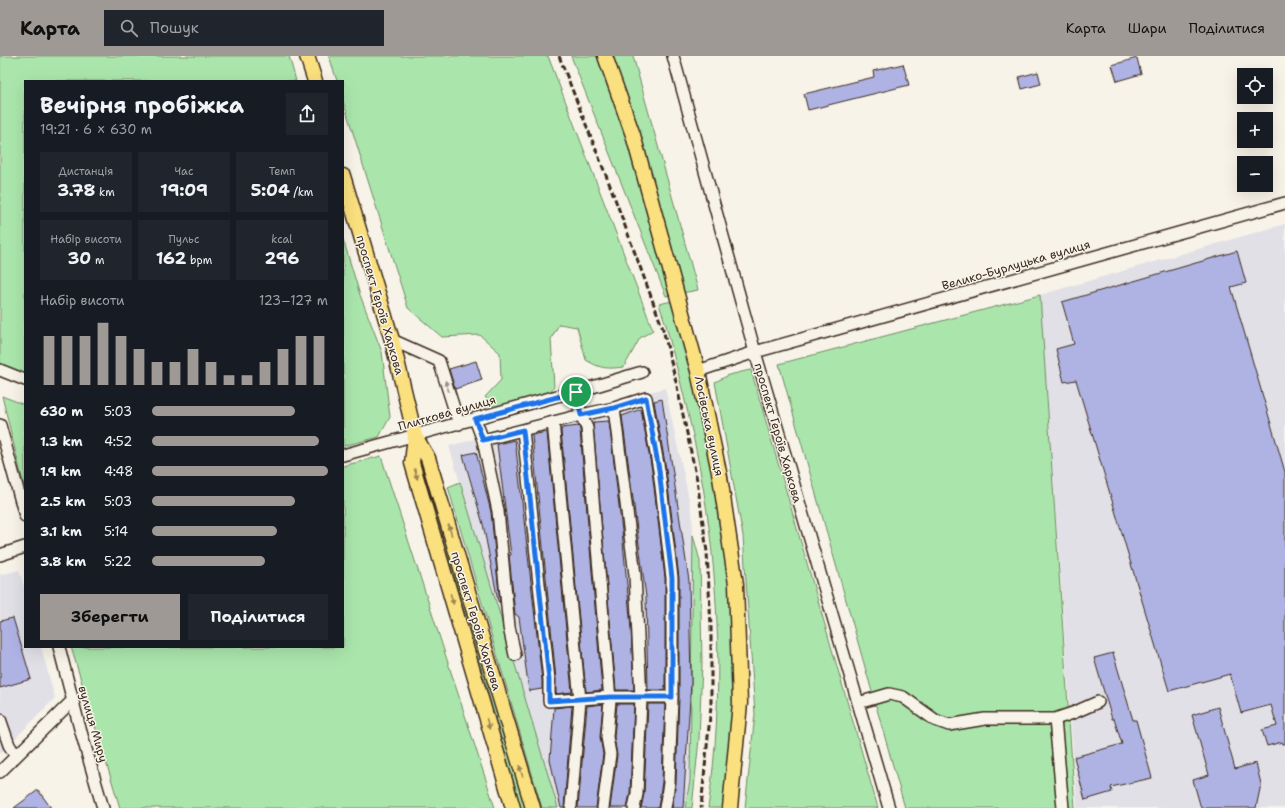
<!DOCTYPE html>
<html lang="uk">
<meta charset="utf-8">
<style>
body{margin:0;font-family:"Shantell Sans",sans-serif;background:#20242c;color:#f1f3f6;height:100vh;display:flex;flex-direction:column;font-size:15px;white-space:nowrap}
*{box-sizing:border-box;margin:0}
p{font-size:13px;color:#9ea1a6}
.icon{flex:none;width:22px;height:22px;fill:none;stroke:currentColor;stroke-width:2;stroke-linecap:round;stroke-linejoin:round}
.map{position:relative;flex:1;overflow:hidden}
.details{position:absolute;left:24px;top:24px;width:320px;height:568px;display:flex;flex-direction:column;background:#171b24;border-radius:0px;box-shadow:0 4px 16px #0002}
.details>*{flex:none}
.buttons{position:absolute;left:1237px;top:12px;display:grid;gap:8px}
.buttons a{display:grid;place-items:center;width:36px;height:36px;border-radius:0px;background:#171b24;box-shadow:0 4px 16px #0002;font-size:20px}
.pin{position:absolute;display:grid;place-items:center;width:34px;height:34px;color:#fff;margin:-17px;border:2px solid #fff;border-radius:50%;box-shadow:0 1px 4px #0007}
.round{display:grid;place-items:center;flex:none;width:42px;height:42px;border-radius:0px;background:#20242c}
.head{display:flex;align-items:center;justify-content:space-between;height:68px;padding:0 16px}
h1{font-size:22px;font-weight:700;line-height:30px}
.figures{display:grid;grid-template-columns:repeat(3,1fr);gap:6px;height:68px;padding:4px 16px}
.figures div{display:grid;align-content:center;border-radius:0px;background:#20242c;text-align:center}
.figures b{font-size:17px;font-weight:700}
.figures small{font-size:11px;font-weight:400}
.figures p{font-size:11px}
.chart{height:112px;padding:8px 16px}
.chart p{display:flex;justify-content:space-between}
.chart svg{width:100%;height:72px;margin-top:4px;stroke:#9f9995;stroke-width:6}
.cta{display:flex;gap:8px;margin-top:auto;padding:8px 16px}
.cta a{flex:1;height:46px;border-radius:0px;background:#9f9995;color:#111;font-size:16px;font-weight:700;line-height:46px;text-align:center}
.cta a+a{background:#20242c;color:#f1f3f6}
ul{padding:0 16px;list-style:none;font-size:13px}
li{display:grid;grid-template-columns:64px 48px 1fr;align-items:center;height:30px}
li i{height:10px;border-radius:5px;background:#9f9995}
header{display:flex;align-items:center;gap:24px;box-sizing:border-box;height:56px;padding:0 20px;background:#9f9995;color:#111}
header strong{font-size:19px}
nav{display:flex;gap:22px;margin-inline-start:auto;font-size:14px}
.search{width:280px;height:36px;background:#20242c;display:flex;align-items:center;gap:10px;box-sizing:border-box;padding:0 14px;border-radius:0px;color:#9ea1a6;font-size:15px}
.map>svg:first-child{display:block}
</style>
<header>
<strong>Карта</strong>
<div class="search"><svg class="icon" aria-label="search" viewBox="0 0 24 24"><circle cx="10" cy="10" r="6"/><path d="M15 15l6 6"/></svg>Пошук</div>
<nav><a>Карта</a><a>Шари</a><a>Поділитися</a></nav>
</header>
<div class="map">
<svg width="1285" height="752" viewBox="0 0 1285 752">
<rect width="100%" height="100%" fill="#f7f3e8"/>
<filter id="ink" filterUnits="userSpaceOnUse"><feTurbulence type="fractalNoise" baseFrequency=".025" numOctaves="2"/><feDisplacementMap in="SourceGraphic" scale="8" xChannelSelector="R" yChannelSelector="G"/><feConvolveMatrix kernelMatrix="1 2 1 2 8 2 1 2 1" color-interpolation-filters="sRGB"/></filter>
<g filter="url(#ink)">
<path fill="#e1e0e7" d="M1285 168V752H1077L1040 239Z
M665 332 692 457 698 573 689 752H558L449 390Z
M19 514 25 534V591H41L55 642 0 698V519Z"/>
<path fill="#aae6ac" stroke="#728865" d="M0 0H289L296 25H25V318L0 308Z
M329 0H548L653 274 640 282 624 311C607 313 601 313 586 304L577 271 559 268 551 283 554 330 549 338 496 353 485 341 501 324 500 297 480 279 442 281 408 252 343 45V25H337Z
M571 0H633L698 234 666 240Z
M343 183 360 239 382 296 390 361 379 381 343 390Z
M1040 239 1075 752H905L779 308Z
M672 245 691 301 736 547 730 752H708C724 645 720 520 700 414 691 365 678 317 666 269L659 248Z
M750 314H751L878 752H745L755 658 743 480 715 326 729 319Z
M2 340 25 349V434Z
M381 400 495 752H120L71 591H343V410Z
M423 409 476 583 525 752H521L473 584 420 410Z
M460 426 558 752H542L448 431Z
M693 479 700 505 702 607 699 683 692 752H685L690 725Z"/>
<path fill="#aeb3e4" stroke="#3b2a1e" d="M1137 2 1141 18 1117 25 1112 9Z
M903 8 909 29 808 54 804 38 874 21 873 15Z
M1038 16 1041 28 1022 33 1019 21Z
M1237 195 1246 227 1231 231 1285 416V688H1283L1282 686 1267 690 1262 674 1277 670 1271 649 1241 657 1230 618 1169 635 1076 324 1064 326 1056 293 1074 288 1062 246Z
M476 305 482 324 455 333 449 313Z
M662 343 689 525 691 627 683 752H672L676 727 679 641V522L666 413 654 345Z
M641 353 652 415 665 522V634H648L646 541 622 360Z
M609 365 622 475 631 572 634 634H616L593 369 594 366Z
M579 370 580 374 602 634 586 636 561 375 562 372Z
M547 376 572 636 556 638V623L532 379Z
M515 384 542 624V633L529 635 519 561 515 558 509 499H511L497 388Z
M476 396 491 456 500 547 498 545 483 468 463 399Z
M13 562 31 623 0 632V565Z
M1113 597 1133 664H1136L1152 722 1111 731 1112 736 1085 744 1074 701 1122 688 1114 663H1112L1094 602Z
M603 648 600 681 603 698 596 752H578L587 650Z
M617 648H634L630 737 627 752H610L617 699 614 681Z
M648 648H665L662 726 658 752H641L644 738Z
M572 650 564 752H561L550 704 554 652Z
M1218 651 1235 713 1256 707 1261 728 1256 752H1201L1193 724 1209 719 1192 659Z
M38 734 51 752H14Z"/>
<g fill="none" stroke-linecap="round" stroke-linejoin="round">
<defs>
<path id="minor" d="M673 0 755 296 889 752
M392 284 439 305 459 368
M0 314 25 324
M698 315 755 296 1285 147
M576 336 581 359 587 372 610 644 607 681 610 698 603 752
M614 352 635 519 641 642 637 738 634 752
M475 363 483 384 581 359 614 352 646 342 659 414 672 522V641L669 727 665 752
M553 366 580 644 571 750
M0 369 25 460
M523 374 549 624V645L610 641H672
M483 384 498 455 509 571 515 599
M343 399 557 340 576 336 642 316
M0 499 25 491
M59 591 79 669 103 752
M858 647 889 638 903 641 935 664 949 669 985 663H1055L1073 657 1098 646
M0 663 9 689 16 700
M1055 663 1063 752
M0 716 73 644"/>
<path id="major" d="M307 0 315 25
M605 0 633 79 698 315 720 421 736 528 740 647 730 752
M343 120 392 284 415 380 412 407 513 752
M415 380 428 402 533 752"/>
</defs>
<use href="#minor" stroke="#3b2a1e" stroke-width="14"/>
<use href="#major" stroke="#3b2a1e" stroke-width="17"/>
<use href="#minor" stroke="#f7f3e8" stroke-width="11"/>
<use href="#major" stroke="#fbe080" stroke-width="14"/>
<path stroke="#3b2a1e" stroke-width="3" stroke-dasharray="6 3" stroke-linecap="butt" d="M559 0 611 132 663 273 676 326 697 424 707 496 711 571V650L701 752"/>
</g>
<defs><path id="oneway-solid" d="M-6-.8H1V-3.2L6.5 0L1 3.2V.8H-6Z"/></defs>
<use fill="#998e83" href="#oneway-solid" transform="translate(447 330) rotate(-108)"/>
<g fill="#9b854f">
<use href="#oneway-solid" transform="translate(416 418) rotate(74)"/>
<use href="#oneway-solid" transform="translate(450 474) rotate(-107)"/>
<use href="#oneway-solid" transform="translate(452 543) rotate(74)"/>
<use href="#oneway-solid" transform="translate(488 668) rotate(74)"/>
<use href="#oneway-solid" transform="translate(521 715) rotate(-107)"/>
</g>
</g>
<g fill="none" stroke-linecap="round" stroke-linejoin="round" filter="url(#ink)">
<defs>
<path id="route" d="M576 336 581 359 614 352 646 342 659 414 672 522V641H610L549 645V624L523 374 483 384 475 363Z"/>
</defs>
<use href="#route" stroke="#fff" stroke-width="8"/>
<use href="#route" stroke="#1a73e8" stroke-width="5"/>
</g>
<g text-anchor="middle" stroke-width="3" stroke-linejoin="round" paint-order="stroke">
<g font-size="12" fill="#3b2a1e" stroke="#f7f3e8">
<text transform="translate(1016 209) rotate(-16)" y="4">Велико-Бурлуцька вулиця</text>
<text transform="translate(380 249) rotate(74)" y="4">проспект Героїв Харкова</text>
<text transform="translate(447 357) rotate(-16)" y="4">Плиткова вулиця</text>
<text transform="translate(709 370) rotate(78)" y="4">Лосівська вулиця</text>
<text transform="translate(778 377) rotate(74)" y="4">проспект Героїв Харкова</text>
<text transform="translate(476 565) rotate(73)" y="4">проспект Героїв Харкова</text>
<text transform="translate(93 668) rotate(74)" y="4">вулиця Миру</text>
</g>
</g>
</svg>
<div class="buttons">
<a><svg class="icon" aria-label="locate" viewBox="0 0 24 24"><circle cx="12" cy="12" r="6"/><path d="M12 2v4M12 18v4M2 12h4M18 12h4"/></svg></a>
<a>+</a>
<a>−</a>
</div>
<div class="pin" style="left:576px;top:336px;background:#1e9e55"><svg class="icon" aria-label="arrive" viewBox="0 0 24 24"><path d="M6 21V4h12l-3 4 3 4H6"/></svg></div>
<section class="details">
<div class="head"><div><h1>Вечірня пробіжка</h1><p>19:21 · 6 × 630 m</p></div><a class="round"><svg class="icon" aria-label="share" viewBox="0 0 24 24"><path d="M12 15V3M7 8l5-5 5 5M5 13v7h14v-7"/></svg></a></div>
<div class="figures">
<div><p>Дистанція</p><b>3.78<small> km</small></b></div>
<div><p>Час</p><b>19:09</b></div>
<div><p>Темп</p><b>5:04<small> /km</small></b></div>
</div>
<div class="figures">
<div><p>Набір висоти</p><b>30<small> m</small></b></div>
<div><p>Пульс</p><b>162<small> bpm</small></b></div>
<div><p>kcal</p><b>296</b></div>
</div>
<div class="chart"><p><span>Набір висоти</span>123–127 m</p>
<svg viewBox="0 0 160 44" preserveAspectRatio="none"><path d="M5 44V14M15 44V14M25 44V14M35 44V6M45 44V14M55 44V22M65 44V30M75 44V30M85 44V22M95 44V30M105 44V38M115 44V38M125 44V30M135 44V22M145 44V14M155 44V14"/></svg>
</div>
<ul>
<li><b>630 m</b>5:03<i style="width:81%"></i></li>
<li><b>1.3 km</b>4:52<i style="width:95%"></i></li>
<li><b>1.9 km</b>4:48<i style="width:100%"></i></li>
<li><b>2.5 km</b>5:03<i style="width:81%"></i></li>
<li><b>3.1 km</b>5:14<i style="width:71%"></i></li>
<li><b>3.8 km</b>5:22<i style="width:64%"></i></li>
</ul>
<div class="cta"><a>Зберегти</a><a>Поділитися</a></div>
</section>
</div>
